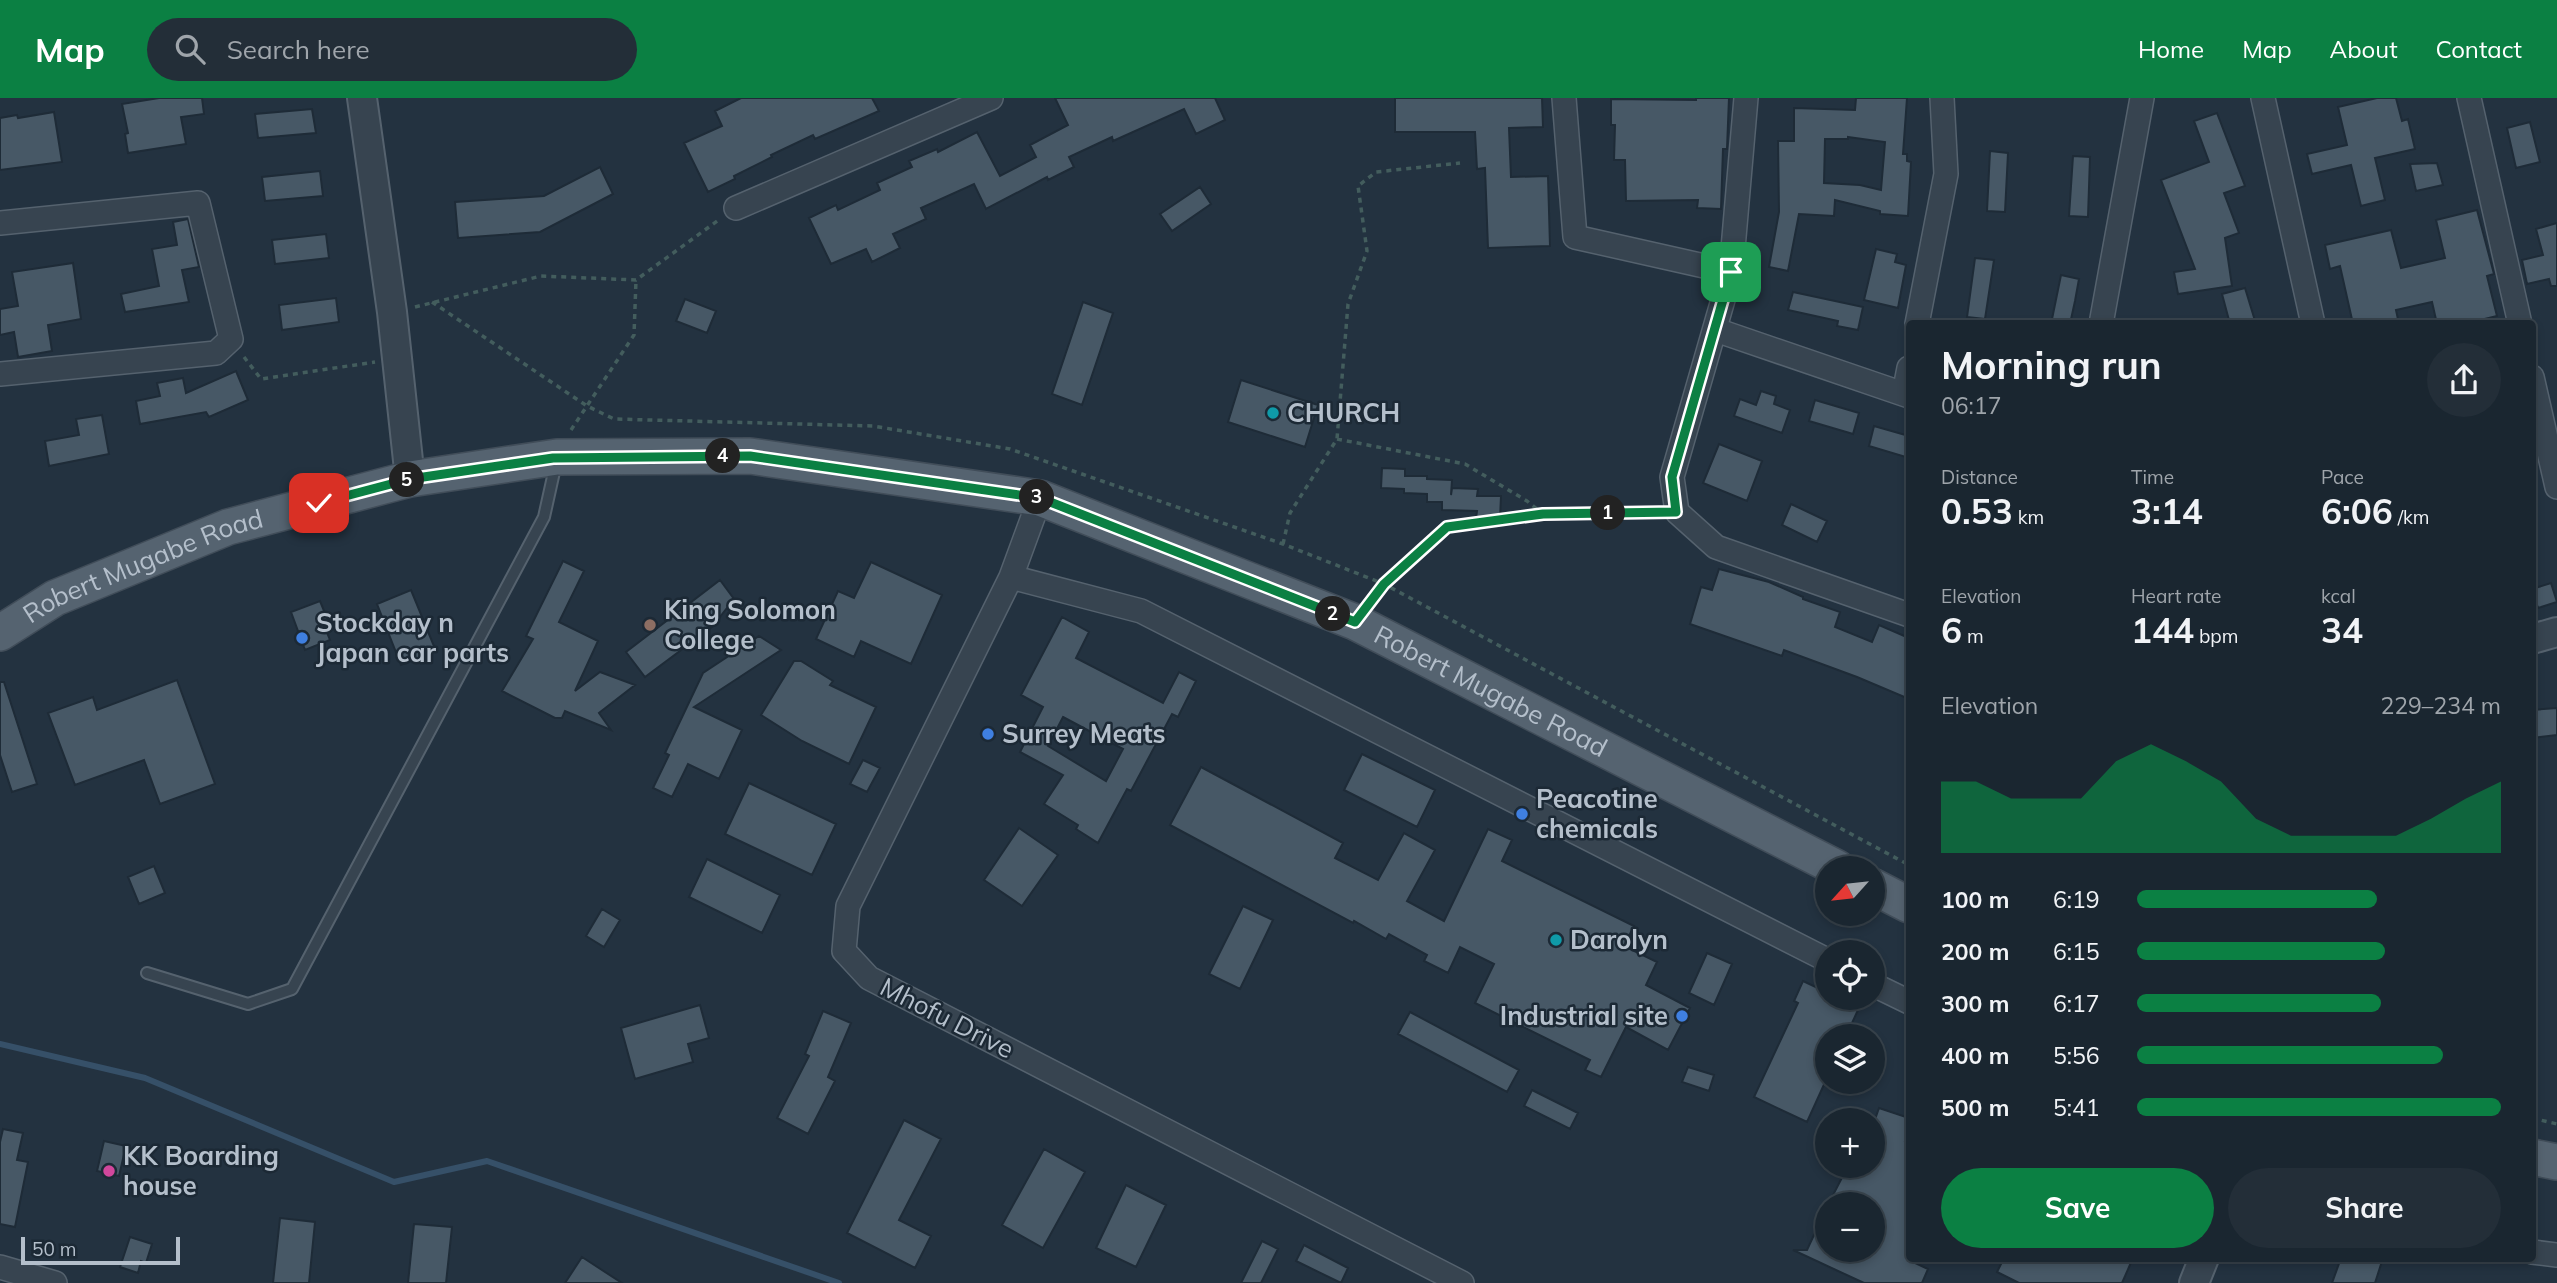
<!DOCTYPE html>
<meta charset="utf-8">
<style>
body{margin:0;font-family:Mulish,sans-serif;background:#232e38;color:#f1f3f6;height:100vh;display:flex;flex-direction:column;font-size:26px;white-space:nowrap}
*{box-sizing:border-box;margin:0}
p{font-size:23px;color:#9fa5ab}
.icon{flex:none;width:38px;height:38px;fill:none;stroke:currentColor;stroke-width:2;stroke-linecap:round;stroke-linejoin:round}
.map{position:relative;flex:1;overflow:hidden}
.sheet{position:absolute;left:1906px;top:222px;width:630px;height:942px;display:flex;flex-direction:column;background:#1a2630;border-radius:7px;box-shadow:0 4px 10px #0003,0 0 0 2px #38434c}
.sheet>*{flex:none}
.needle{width:46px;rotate:243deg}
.tools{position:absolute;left:1815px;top:758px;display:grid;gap:14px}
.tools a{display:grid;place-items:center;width:70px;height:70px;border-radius:50%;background:#1a2630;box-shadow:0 4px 10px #0003,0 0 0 2px #38434c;font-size:35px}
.scale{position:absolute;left:21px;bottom:18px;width:159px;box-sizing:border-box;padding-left:7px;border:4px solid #b4bfcb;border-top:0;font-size:19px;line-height:24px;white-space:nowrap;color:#b4bfcb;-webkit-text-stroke:5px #1c2935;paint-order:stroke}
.pin{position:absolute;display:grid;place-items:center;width:60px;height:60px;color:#fff;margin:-30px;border-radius:14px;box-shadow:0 4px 10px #0006}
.km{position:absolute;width:35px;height:35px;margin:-18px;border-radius:50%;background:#222;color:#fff;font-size:19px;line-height:35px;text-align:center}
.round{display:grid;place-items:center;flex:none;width:74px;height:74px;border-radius:37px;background:#232e38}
.summary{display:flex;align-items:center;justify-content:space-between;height:119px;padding:0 35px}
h1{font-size:38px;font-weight:700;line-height:52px}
.stats{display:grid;grid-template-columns:repeat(3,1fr);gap:10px;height:119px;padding:7px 35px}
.stats div{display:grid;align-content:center}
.stats b{font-size:35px;font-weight:700}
.stats small{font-size:19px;font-weight:400}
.stats p{font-size:19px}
.chart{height:196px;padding:14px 35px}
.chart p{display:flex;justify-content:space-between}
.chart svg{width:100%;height:126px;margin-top:7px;fill:#0b8043;opacity:.7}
.cta{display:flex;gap:14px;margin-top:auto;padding:14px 35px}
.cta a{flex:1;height:80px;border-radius:42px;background:#0b8043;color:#fff;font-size:28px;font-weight:700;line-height:80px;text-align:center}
.cta a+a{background:#232e38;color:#f1f3f6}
ul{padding:0 35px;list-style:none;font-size:23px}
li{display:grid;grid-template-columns:112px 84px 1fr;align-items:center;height:52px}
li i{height:18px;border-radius:9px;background:#0b8043}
header{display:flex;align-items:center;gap:42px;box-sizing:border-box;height:98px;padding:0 35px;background:#0b8043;color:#fff}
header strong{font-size:33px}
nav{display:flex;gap:38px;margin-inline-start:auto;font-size:24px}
.search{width:490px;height:63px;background:#232e38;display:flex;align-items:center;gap:18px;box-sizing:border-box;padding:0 24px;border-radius:38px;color:#9fa5ab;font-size:26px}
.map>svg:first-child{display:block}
</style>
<header>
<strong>Map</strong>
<div class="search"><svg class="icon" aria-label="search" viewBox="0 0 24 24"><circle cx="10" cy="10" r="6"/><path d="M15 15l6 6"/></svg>Search here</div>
<nav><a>Home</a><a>Map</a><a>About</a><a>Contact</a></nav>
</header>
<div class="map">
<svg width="2557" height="1185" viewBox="0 0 2557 1185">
<rect width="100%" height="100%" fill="#233240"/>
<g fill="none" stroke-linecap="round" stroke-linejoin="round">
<path stroke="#365068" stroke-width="6" d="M0 946 145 980 394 1084 487 1063 839 1185"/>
</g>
<path fill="#475866" stroke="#1e2b37" stroke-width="2" fill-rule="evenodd" d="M159 0H202L204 16 181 19 186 46 128 55 125 36 128 35 122 6Z
M741 0H872L879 13 815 41 813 37 771 57 772 59 734 78 735 81 708 94 684 45 722 28 715 13Z
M1055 0H1215L1225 22 1196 36 1184 11 1113 43 1112 39 1069 59 1074 69 1048 82 1047 79 986 111 974 86 921 110 926 121 893 136 900 150 872 164 866 151 831 166 809 120 836 107 838 112 880 92 877 85 912 69 909 63 937 51 938 54 977 34 1000 78 1036 59 1030 47 1068 27Z
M1395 0H1542L1543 29 1509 30 1511 79 1548 78 1550 148 1488 150 1485 70 1477 71 1475 34H1395Z
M1696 0H1729L1727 51H1723L1721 111 1697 110 1698 102 1626 103 1625 62H1614L1615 27H1611V1L1696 2Z
M1856 0H1907L1903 56H1907V63L1911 64 1908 118 1880 116V113L1835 102 1834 118 1799 116 1788 173 1769 169 1779 114 1778 43H1794V10L1855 12ZM1848 39 1885 44 1881 92 1860 87 1824 85 1825 41H1848Z
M2377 0H2396L2402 23 2408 21 2415 51 2375 60 2385 102 2361 108 2351 67 2312 76 2307 56 2347 47 2338 9Z
M312 11 316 35 258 40 255 16Z
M54 14 62 64 0 72V20L17 17 18 20Z
M2217 15 2245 88 2224 95 2239 135 2225 140 2232 188 2178 196 2174 174 2195 171 2161 82 2209 64 2194 23Z
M2530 24 2540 64 2516 70 2507 30Z
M1990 53 2008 55 2005 114 1987 113Z
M2073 58 2090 59 2088 119 2069 118Z
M2437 65 2443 87 2416 93 2410 66Z
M600 69 613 96 540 134 458 140 455 104 544 98Z
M320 73 323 98 265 103 262 79Z
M1200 89 1211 106 1172 133 1160 116Z
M2477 112 2494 176 2487 178 2497 218 2464 226H2437L2432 204 2396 212 2399 226H2353L2340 168 2330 171 2325 147 2391 132 2401 170 2445 160 2436 122Z
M188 121 199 169 182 172 189 204 125 214 121 196 159 188 152 151 177 147 173 124Z
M2557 125V188H2551L2549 181 2527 186 2522 162 2543 157 2536 131Z
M326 136 329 160 275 166 272 142Z
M1876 151 1897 156 1895 164 1906 167 1898 210 1864 202Z
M1975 160 1994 162 1985 221 1967 219Z
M73 165 81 221 48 227 52 253 18 259 14 234 0 237V211L18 208 12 174Z
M2061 177 2079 181 2075 203 2070 226H2051Z
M2245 190 2256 226H2230L2222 196Z
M1793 194 1863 209 1858 232 1837 228 1838 223 1788 212Z
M336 200 339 224 282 232 279 207Z
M685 201 716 213 707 235 676 223Z
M1083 204 1113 215 1082 307 1052 296Z
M236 273 248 302 209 319 206 314 140 326 136 303 160 298 157 285 183 280 186 295Z
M1241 282 1318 307 1305 349 1228 324Z
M1761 293 1776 298 1774 306 1790 312 1782 335 1734 318 1740 301 1756 307Z
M1815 302 1859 315 1853 336 1809 323Z
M102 317 109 356 49 368 45 343 79 337 76 321Z
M1874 328 1909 338V360L1869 348Z
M1719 346 1762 363 1747 403 1703 385Z
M1382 370 1405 371V378H1427V381L1452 382 1451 397 1452 390 1478 391 1477 398H1501L1500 421 1476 420 1477 413 1442 412V404H1427V396L1404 395V391L1381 390Z
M1791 406 1827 423 1817 444 1782 427Z
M563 463 584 473 559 524 598 543 575 593 600 574 635 587 599 615 611 632 565 613 562 620H555L502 593 533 541 526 538Z
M871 464 942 497 911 566 861 543 854 559 816 541 838 493 854 500Z
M1719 471 1769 484 1803 499V501L1840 514 1835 529 1872 544 1879 527 1909 540V601L1857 579 1784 552 1782 558 1690 526 1701 489 1712 492Z
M720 482 734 501 712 529 645 579 626 554Z
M2551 485 2557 504 2538 510 2532 491Z
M411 492 436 553 401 567 377 506Z
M320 503 329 525 324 527 330 542 305 552 291 514Z
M1062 519 1089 534 1076 560 1163 605 1179 574 1196 583 1178 619 1172 616 1131 693 1127 691 1098 745 1076 731 1078 727 1044 706 1063 677 1020 654 1043 609 1021 597ZM1063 619 1123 651 1106 683 1048 648Z
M759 538 781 552 694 609 742 632 719 681 688 666 672 699 653 690 669 657 665 655 703 575Z
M794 563H801L833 583 830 587 876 609 849 666 802 643 761 617Z
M177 582 215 686 160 706 144 662 75 687 48 615 93 599 97 612Z
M0 584H4L37 686 12 694 0 657Z
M2557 610V637L2532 640V612Z
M1362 656 1435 692 1417 729 1344 692Z
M863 662 880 670 867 694 850 686Z
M1201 669 1343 745 1335 760 1378 782 1404 735 1435 752 1407 803 1444 823 1488 731 1512 742 1502 763 1634 828 1624 848 1657 864 1646 887 1690 910 1668 952 1626 929 1601 979 1585 972 1590 962 1475 905 1494 866 1460 849 1448 875 1424 863 1427 857 1389 836 1386 841 1354 823 1353 825 1170 727Z
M749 685 836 726 812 777 725 736Z
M1019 730 1058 757 1022 808 984 782Z
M707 761 780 797 762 835 689 799Z
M154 768 165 795 139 806 128 779Z
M1243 808 1273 822 1240 891 1209 876Z
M602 811 620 822 604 849 586 838Z
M1707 855 1732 866 1714 907 1689 895Z
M1803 883 1820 891 1819 893 1827 897V900H1832L1858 912 1846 938H1827V980L1807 1024 1754 999 1798 905 1794 903Z
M700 907 709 940 688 946 693 964 635 981 621 930Z
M823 913 851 925 828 979 835 983 808 1036 777 1020 809 958 805 956Z
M1410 914 1519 972 1507 994 1398 936Z
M1688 969 1714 977 1709 993 1682 984Z
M1532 992 1578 1015 1570 1031 1524 1008Z
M1879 1010 1909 1020V1031L1905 1043 1909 1045V1162L1928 1171 1922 1185H1864L1793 1152H1807L1827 1109V1152H1872V1106H1851L1833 1097 1848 1068H1872V1030Z
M904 1022 941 1041 899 1122 931 1138 915 1170 847 1135Z
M3 1031 23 1035 17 1062 28 1064 15 1129 0 1126V1044Z
M104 1043 126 1048 119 1078 97 1073Z
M1044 1051 1085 1074 1043 1150 1002 1127Z
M1126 1087 1166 1107 1136 1169 1096 1150Z
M280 1120 315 1124 309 1185H273Z
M414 1126 452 1129 446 1185H408Z
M130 1139 152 1146 146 1165 141 1163 138 1175 120 1169Z
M1262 1143 1278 1151 1261 1185H1241Z
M1304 1147 1348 1170 1341 1185 1296 1163Z
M582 1159 622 1185H565Z
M2004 1160H2133L2122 1185H2019L1997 1174Z
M2341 1160H2383L2375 1185H2332Z"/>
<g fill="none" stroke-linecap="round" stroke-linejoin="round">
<defs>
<path id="service" d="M147 875 248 906 292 891 544 419 556 365"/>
<path id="minor" d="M1564 0 1575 139 1731 174
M1746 0 1731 174 1672 379 1677 414 1716 449 1909 517
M2263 0 2313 226
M2469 0 2520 226
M736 110 991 0
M0 125 198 105 231 241 216 255 0 276
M1917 226 1946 76 1942 0
M2101 226 2142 0
M1716 232 1909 298
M2532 279 2557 389
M1904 296 1909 270
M1040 400 1011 479 848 808 844 853 869 880 1462 1185
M1011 479 1141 513 1827 862
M1872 886 1909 904
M2532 1154 2557 1157
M0 1169 55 1185"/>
<path id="tertiary" d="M362 0 392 214 410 381
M2532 541 2557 534
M2194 1185 2204 1160"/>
<g id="primary">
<path id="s1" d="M0 535 55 500 228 429 410 381 557 359 750 358 1040 400 1355 524 1837 770"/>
<path d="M1872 788 1909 807"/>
<path d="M2532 1059 2557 1064"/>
</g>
</defs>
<use href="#service" stroke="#55626e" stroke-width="14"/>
<use href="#minor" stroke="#55626e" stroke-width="26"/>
<use href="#tertiary" stroke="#55626e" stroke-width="32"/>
<use href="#primary" stroke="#414d59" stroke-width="38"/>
<path stroke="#435d5d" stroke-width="3.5" stroke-dasharray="5 5" stroke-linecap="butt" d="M432 204 587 308 614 321 873 328 1010 351 1283 446 1384 486 1909 767
M415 209 541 178 636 182 720 121
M244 259 261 281 375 264
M571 332 634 237 636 182
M1337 341 1465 366 1527 403 1543 416
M1283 446 1290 415 1337 341 1348 206 1367 153 1358 88 1376 74 1460 65
M1371 503 1384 486 1447 429 1543 416 1657 414
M2532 1020 2557 1026"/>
<use href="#service" stroke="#374450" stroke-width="10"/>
<use href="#minor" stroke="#374450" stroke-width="23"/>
<use href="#tertiary" stroke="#374450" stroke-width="28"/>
<use href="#primary" stroke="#556370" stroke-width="35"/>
</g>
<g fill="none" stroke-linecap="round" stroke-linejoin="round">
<defs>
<path id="route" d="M319 405 410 381 553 360 750 358 1040 400 1355 524 1384 486 1447 429 1543 416 1676 414 1672 379 1731 174"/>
</defs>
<use href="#route" stroke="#fff" stroke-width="14"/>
<use href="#route" stroke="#0b8043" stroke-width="9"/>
</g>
<g fill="#0f9aa8" stroke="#1c2935" stroke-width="2.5">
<circle cx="1273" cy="315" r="7"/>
<circle cx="1556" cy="842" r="7"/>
</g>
<circle fill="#8d6e63" stroke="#1c2935" stroke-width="2.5" cx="650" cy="527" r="7"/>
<g fill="#3f7fe0" stroke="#1c2935" stroke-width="2.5">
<circle cx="302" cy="540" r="7"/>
<circle cx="988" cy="636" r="7"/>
<circle cx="1522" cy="716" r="7"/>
<circle cx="1682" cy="918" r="7"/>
</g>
<circle fill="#d1479c" stroke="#1c2935" stroke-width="2.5" cx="109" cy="1073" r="7"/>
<g text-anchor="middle" stroke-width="5" stroke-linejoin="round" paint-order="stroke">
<g font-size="26" font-weight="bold" fill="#b4bfcb" stroke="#1c2935" text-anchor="start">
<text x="1287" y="324">CHURCH</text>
<text x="664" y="521">King Solomon<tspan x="664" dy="30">College</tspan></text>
<text x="316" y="534">Stockday n<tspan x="316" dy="30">Japan car parts</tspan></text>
<text x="1002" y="645">Surrey Meats</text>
<text x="1536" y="710">Peacotine<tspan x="1536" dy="30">chemicals</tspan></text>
<text x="1570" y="851">Darolyn</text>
<text x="1668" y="927" text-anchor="end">Industrial site</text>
<text x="123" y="1067">KK Boarding<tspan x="123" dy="30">house</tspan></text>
</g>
<g font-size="26" fill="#b4bfcb" stroke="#1c2935">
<text dy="9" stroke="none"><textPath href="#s1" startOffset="159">Robert Mugabe Road</textPath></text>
<text dy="9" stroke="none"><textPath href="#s1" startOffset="1566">Robert Mugabe Road</textPath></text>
<text transform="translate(947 920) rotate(27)" y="9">Mhofu Drive</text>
</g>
</g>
</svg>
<div class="tools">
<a><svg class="needle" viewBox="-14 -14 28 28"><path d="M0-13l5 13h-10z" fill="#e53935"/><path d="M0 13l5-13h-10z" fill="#9fa5ab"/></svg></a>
<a><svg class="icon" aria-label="locate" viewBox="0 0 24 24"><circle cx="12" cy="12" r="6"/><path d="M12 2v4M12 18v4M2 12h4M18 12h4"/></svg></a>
<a><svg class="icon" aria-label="layers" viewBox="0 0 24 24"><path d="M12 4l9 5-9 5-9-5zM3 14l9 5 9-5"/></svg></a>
<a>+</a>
<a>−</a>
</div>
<div class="scale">50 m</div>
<div class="pin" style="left:1731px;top:174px;background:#1e9e55"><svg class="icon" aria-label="arrive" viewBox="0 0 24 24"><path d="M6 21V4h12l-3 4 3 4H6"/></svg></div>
<div class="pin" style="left:319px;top:405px;background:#d93025"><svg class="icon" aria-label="check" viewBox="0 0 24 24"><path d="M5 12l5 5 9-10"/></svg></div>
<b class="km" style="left:1608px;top:415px">1</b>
<b class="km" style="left:1333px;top:516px">2</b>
<b class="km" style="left:1037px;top:399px">3</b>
<b class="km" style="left:723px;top:358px">4</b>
<b class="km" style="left:407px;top:382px">5</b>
<section class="sheet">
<div class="summary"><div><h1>Morning run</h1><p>06:17</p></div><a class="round"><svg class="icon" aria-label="share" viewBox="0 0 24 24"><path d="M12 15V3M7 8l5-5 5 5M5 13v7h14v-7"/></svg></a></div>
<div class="stats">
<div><p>Distance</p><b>0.53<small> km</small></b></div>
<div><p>Time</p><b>3:14</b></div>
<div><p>Pace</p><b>6:06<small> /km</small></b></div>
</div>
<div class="stats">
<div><p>Elevation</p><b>6<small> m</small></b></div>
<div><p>Heart rate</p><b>144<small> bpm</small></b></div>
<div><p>kcal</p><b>34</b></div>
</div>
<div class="chart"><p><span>Elevation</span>229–234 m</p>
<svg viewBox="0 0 160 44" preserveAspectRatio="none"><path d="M0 44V19L10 19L20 25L30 25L40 25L50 12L60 6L70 12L80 19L90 32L100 38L110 38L120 38L130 38L140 32L150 25L160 19V44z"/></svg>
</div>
<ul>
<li><b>100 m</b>6:19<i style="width:66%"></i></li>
<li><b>200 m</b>6:15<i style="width:68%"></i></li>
<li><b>300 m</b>6:17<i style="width:67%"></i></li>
<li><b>400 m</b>5:56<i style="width:84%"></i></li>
<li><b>500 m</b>5:41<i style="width:100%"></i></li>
</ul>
<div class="cta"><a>Save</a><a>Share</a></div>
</section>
</div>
